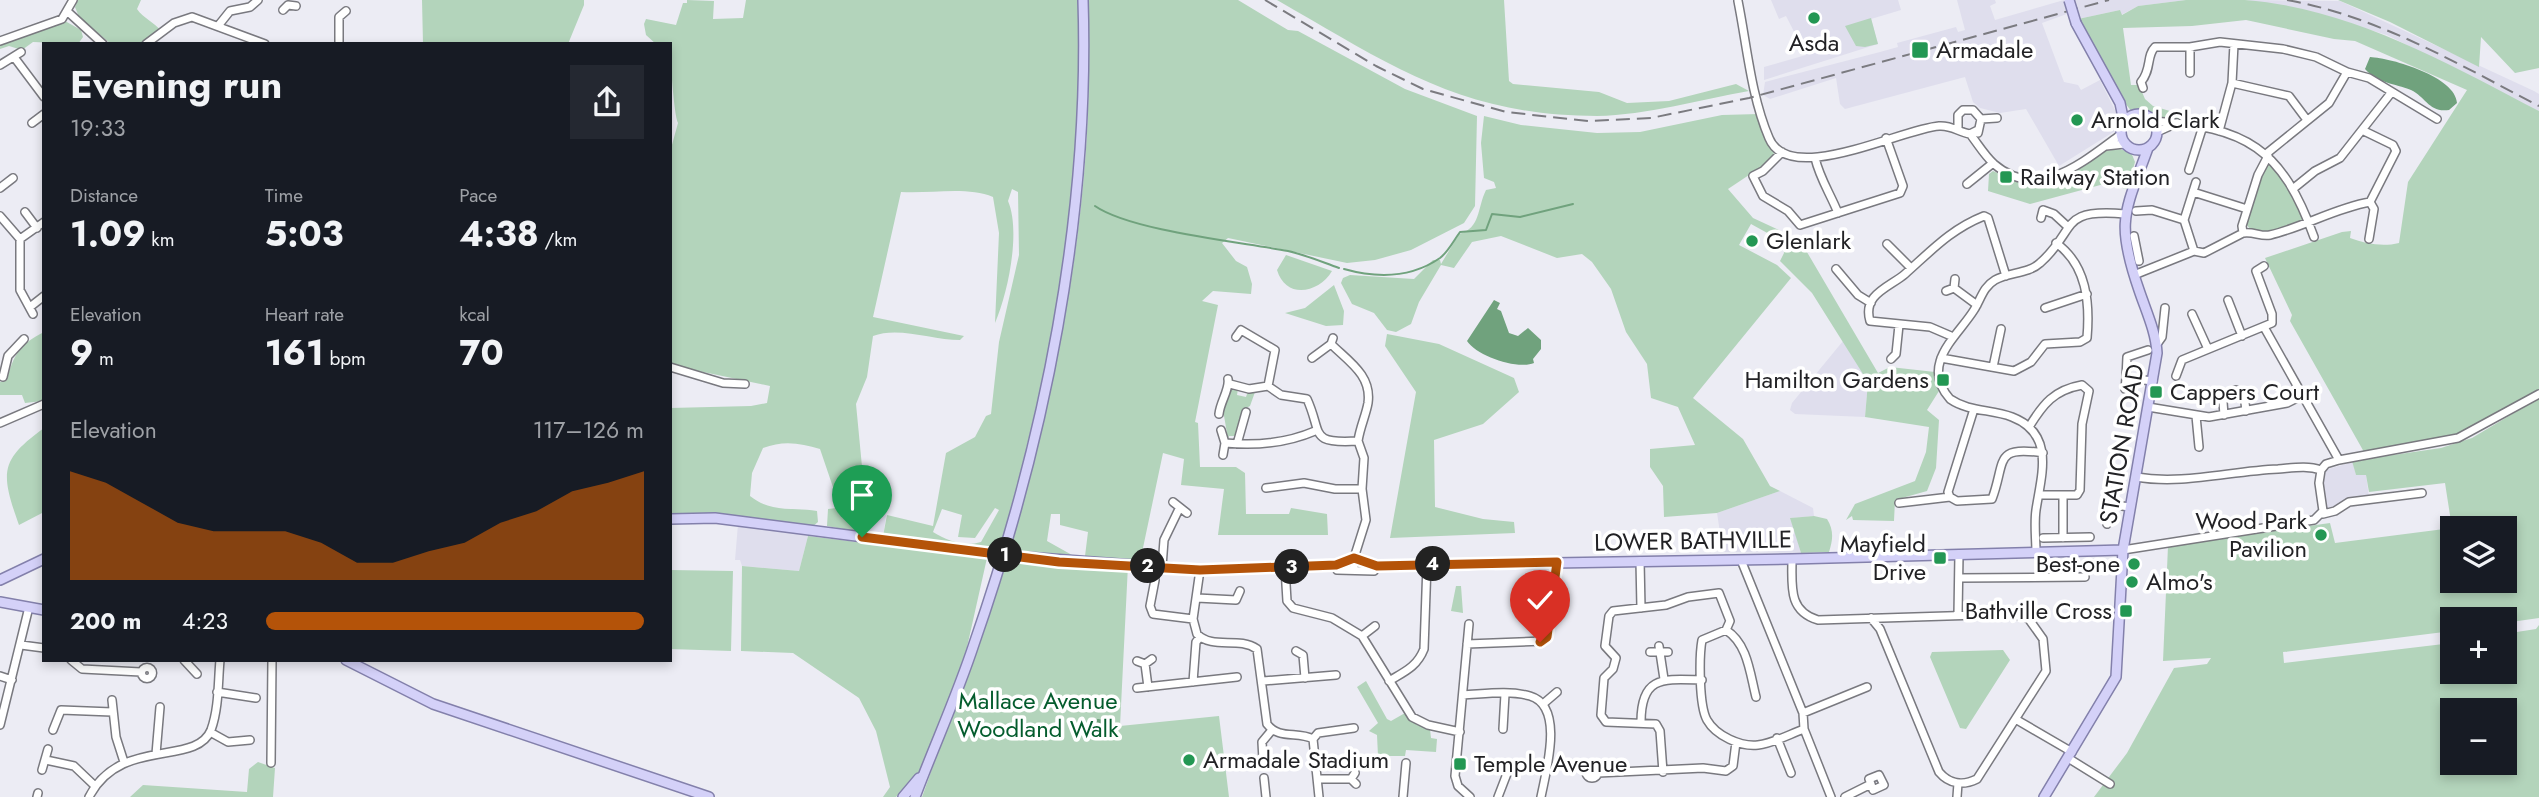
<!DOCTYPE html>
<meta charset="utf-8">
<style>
body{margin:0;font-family:Jost,sans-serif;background:#242831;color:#f1f3f6;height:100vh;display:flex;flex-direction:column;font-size:26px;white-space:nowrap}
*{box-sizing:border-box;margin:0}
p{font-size:23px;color:#9ea1a6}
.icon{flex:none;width:38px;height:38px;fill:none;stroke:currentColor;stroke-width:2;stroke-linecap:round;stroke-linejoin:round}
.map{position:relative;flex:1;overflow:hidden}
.drawer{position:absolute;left:42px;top:42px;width:630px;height:620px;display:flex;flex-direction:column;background:#171b24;border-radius:0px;box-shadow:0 4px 10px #0003}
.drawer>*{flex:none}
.buttons{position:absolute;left:2440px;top:516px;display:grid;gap:14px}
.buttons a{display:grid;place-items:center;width:77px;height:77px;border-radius:0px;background:#171b24;box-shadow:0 4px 10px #0003;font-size:35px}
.pin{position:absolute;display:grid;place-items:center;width:60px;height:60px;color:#fff;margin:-72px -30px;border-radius:50% 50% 50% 0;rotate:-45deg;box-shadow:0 0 7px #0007}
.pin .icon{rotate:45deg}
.km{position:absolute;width:35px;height:35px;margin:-18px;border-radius:50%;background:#222;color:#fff;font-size:19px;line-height:35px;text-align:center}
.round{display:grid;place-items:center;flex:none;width:74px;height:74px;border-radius:0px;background:#242831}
.summary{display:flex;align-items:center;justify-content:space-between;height:119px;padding:0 28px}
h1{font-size:38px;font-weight:700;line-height:52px}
.metrics{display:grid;grid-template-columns:repeat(3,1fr);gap:10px;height:119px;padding:7px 28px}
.metrics div{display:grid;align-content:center}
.metrics b{font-size:35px;font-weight:700}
.metrics small{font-size:19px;font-weight:400}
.metrics p{font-size:19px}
.chart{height:196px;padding:14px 28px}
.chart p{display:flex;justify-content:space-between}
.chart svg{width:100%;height:126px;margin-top:7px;fill:#b45309;opacity:.7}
ul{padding:0 28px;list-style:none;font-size:23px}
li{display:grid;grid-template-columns:112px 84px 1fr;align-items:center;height:52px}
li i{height:18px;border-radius:9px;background:#b45309}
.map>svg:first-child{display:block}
</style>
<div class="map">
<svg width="2539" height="797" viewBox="0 0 2539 797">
<rect width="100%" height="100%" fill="#ececf4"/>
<path fill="#dfdeed" d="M1771 0H1898L1901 10 1871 19 1878 44 1764 80V67L1806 55 1786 16 1779 19Z
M1957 0H1995L1996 3 1990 6 1995 20 2064 0 2066 5 2073 0H2186L2138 6 2121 15 2120 10 2078 19 2075 11 2042 23 2064 82 2078 85 2081 90 2100 80 2119 118 2115 131 2059 166 2026 109 2000 113 1980 108 1973 102 1965 77 1845 109 1840 104 1836 78 1770 99 1763 95 1765 82 1880 52 1898 47 1897 43 1956 27 1958 32 1965 30Z
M2246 0 2340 1 2534 91 2539 94V111L2387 35 2314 13Z
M1843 341 1868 382 1865 417 1795 414 1790 410 1792 403Z
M2353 462 2356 475 2366 474 2369 498 2326 510 2321 480 2325 470Z
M1780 491 1813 508 1814 516 1791 518 1801 553 1723 552 1717 513Z
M864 499 888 503 883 536 864 533Z
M738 524 808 536 799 571 742 566 740 560H735Z"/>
<path fill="#b3d4bb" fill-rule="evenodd" d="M78 0H141L137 9C143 18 154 22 161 31L153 33 141 44H111L79 17 75 7Z
M422 0H584V5L568 44H423Z
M687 0 714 1 713 19 743 18 746 0H1079C1087 186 1050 373 999 551L883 536 887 515 933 526 946 453 975 437 986 416 991 414 999 342 1019 255 1018 192 1012 189 1008 201C1021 231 1008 293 995 323L999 233 993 197C967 186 930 194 901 192L873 317 964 336 960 340C933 340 898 326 873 336L867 377 856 404 863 477 864 533 827 526 828 509 836 508V496L820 449C801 443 783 440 763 448L752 473 750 496C771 513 792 507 817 511L818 522 812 527 711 513 670 514V408L751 406 767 403 770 386 670 365V152L678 123C674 116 670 56 670 44H656L646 35 644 24 646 19 676 25 683 3H687ZM995 508 999 510 981 542C964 547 948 541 933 532L942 509 962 515 958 537 975 538Z
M1087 0H1238L1288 30 1298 31 1405 89 1477 116 1475 206 1464 223 1411 250 1375 260 1347 263 1228 238 1222 243 1236 261 1247 267 1252 284 1251 294 1213 291 1202 301 1218 305 1195 422 1198 423 1200 467H1236L1245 473 1246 514H1289L1291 508 1327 514 1328 535H1218L1224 489 1181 485 1184 459 1163 453 1140 562 1008 553C1060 375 1098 185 1087 0ZM1051 514H1060V525L1088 532 1085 556 1072 555 1047 541Z
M1277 0H1504L1509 81 1513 84 1599 92 1627 103 1669 101 1736 84 1749 91C1699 100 1647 115 1597 116 1461 116 1389 64 1277 0Z
M2186 0C2205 0 2226 0 2245 0 2351 8 2447 63 2539 111V390L2455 436 2364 452 2290 321 2292 315 2265 258 2342 232 2351 231 2350 238C2366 244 2383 247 2399 243L2408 182 2467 90 2355 41 2334 39 2246 20 2192 26 2123 28 2131 85H2139L2145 99 2153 106 2217 125V128L2132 112 2118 94 2078 19 2120 10 2122 15 2138 6Z
M2338 0H2539V68L2515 73 2481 37 2479 67 2390 22Z
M1871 18 1878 44 1865 47 1856 46 1845 26Z
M65 21 81 30 83 37 78 44 33 42 22 50 9 46 0 49V43Z
M1759 114 1768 145 1774 152 1773 159 1728 189 1753 218 1783 232 1797 250 1804 247 1878 373 1890 367 1935 372 1939 391 1927 410 1939 420 1936 468 1927 491 1895 500 1894 521 1853 520 1852 516 1846 520 1855 504 1915 481 1926 452 1929 427 1865 417 1868 382 1812 293 1780 261 1784 253 1782 241 1751 224 1739 245 1777 265 1791 278 1693 398 1743 439 1770 486 1780 491 1717 513 1664 517 1663 486 1650 467V449L1695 445 1678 407 1651 398 1647 364 1626 332 1611 289 1592 262 1582 254 1557 258 1501 236 1472 242 1454 268 1441 265 1419 302 1411 324 1396 332 1387 330 1374 313 1352 304 1341 283 1343 278 1350 275 1414 279 1433 260H1440L1441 264 1459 234C1481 228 1477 208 1486 190L1496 188 1494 182 1484 178 1481 143 1484 116 1521 125 1597 133 1640 132 1722 115Z
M2123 150 2131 152 2135 162 2127 189 2104 184 2030 204 1988 191 1989 174 1993 171C2005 176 2015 183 2028 185 2067 191 2086 145 2123 150Z
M2269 163 2291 189 2304 220 2265 234 2250 229 2246 224C2248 215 2264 168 2269 163Z
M1286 255 1332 271C1319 293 1286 300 1277 270Z
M1334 285 1344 311 1343 325 1326 326 1285 313 1305 308Z
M44 332 43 401 25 403 22 395H0V382L7 380C13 355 20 344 44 332Z
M1387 334 1439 344 1514 378 1519 392 1483 424 1434 440 1435 507 1483 519 1514 522 1515 533 1390 538 1416 392 1385 346Z
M1233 388 1238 389 1237 395 1246 397 1248 391 1255 392 1250 406 1244 409 1235 436H1229L1228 439 1223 410 1226 406 1223 404 1228 391Z
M2539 398V618L2504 623V620H2452V631L2283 652 2284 663 2452 643V672H2504V634L2536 629 2539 625V797H2094L2127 753 2174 668 2207 664 2211 658 2163 661 2168 546 2330 523 2335 543 2452 528 2445 483 2369 492 2366 475H2356L2352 461 2441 448 2472 438ZM2452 528H2504V581H2452ZM2452 710H2504V763H2452Z
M44 428V512L19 525C0 472 0 460 44 428Z
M1814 516 1827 519C1834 530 1833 540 1829 552L1801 553 1790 518Z
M808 536 987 558 965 656 946 709 919 772 896 797H883L890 787 876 731 859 698 793 653 741 651 742 566 799 571Z
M1007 560 1128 565 1120 726 1219 716 1229 797H922Z
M670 570 733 571 731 651 670 649Z
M1456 586H1461L1463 613 1451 611Z
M2003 650 2010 660 1966 729 1960 728 1930 657 1932 652Z
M1366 681 1387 719 1391 721 1405 713 1417 725 1430 729 1431 738 1437 739 1436 752 1406 750 1405 756H1378L1377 735 1369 731 1378 723 1357 687Z
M258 762 275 768 273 797H130L143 785 247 792 249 769Z"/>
<path fill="#70a27d" d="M2370 57C2392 58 2456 77 2457 103L2449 110C2429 113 2426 97 2411 90 2394 83 2379 84 2365 69Z
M1494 300 1500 303 1497 309 1501 311 1509 333 1518 336 1528 328 1541 340V349L1533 359 1534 363C1517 370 1477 356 1467 341Z
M1090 727a8 8 0 1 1 16 0a8 8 0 1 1-16 0Z"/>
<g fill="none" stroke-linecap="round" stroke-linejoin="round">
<path stroke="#70a27d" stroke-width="2" d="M1095 206C1131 231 1241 242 1288 251 1306 255 1322 262 1339 268
M1344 269C1376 278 1411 278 1440 258 1448 252 1454 240 1460 232L1486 230 1492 214 1520 217 1573 204"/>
<defs>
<path id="minor" d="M1738 1C1747 46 1751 96 1769 138 1789 187 1901 129 1939 126 1952 125 1958 132 1970 134L1978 130
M283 10 288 5 296 6
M68 12 103 44
M218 26 230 11 250 7 258 0
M0 41 62 19 73 0
M146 44 174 23 192 17 265 44
M339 44V17L346 11
M2190 47V73
M14 57 44 97
M0 65 21 52
M2232 83 2289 96 2307 120
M2143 88 2141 82C2152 69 2146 56 2155 47H2190L2220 42 2283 49 2316 57 2347 72 2369 78 2437 119
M1981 119 1997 118
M2153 121C2246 127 2282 148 2314 237
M32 123 44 114
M1958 128V115L1963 110H1973L1981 119 1978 133
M2219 131 2232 83 2234 44
M2157 132 2177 123
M1970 134C1978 144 1984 155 1994 164 2038 202 2083 162 2120 135
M2106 146 2124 144
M1782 152 1763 171 1753 176 1763 196 1788 211 1800 225 1900 193 1903 186 1886 138
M2266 154 2329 103 2347 72
M1815 158C1820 179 1830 193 1838 213
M2189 170 2203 126
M1967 184 1993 163
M0 188 13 178
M2294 188 2315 171 2340 158 2391 93
M2193 192 2247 209
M2136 211 2152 210 2184 220
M25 212 37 228
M0 216 20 239V290L33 314
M2041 218 2043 210 2054 214 2067 226
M2243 233C2253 231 2261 237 2270 235 2304 227 2335 208 2370 202L2396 151 2393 145 2364 131
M2134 236 2139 261
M20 239 44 222
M2369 239 2374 209 2370 202
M1887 244 1911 268
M2194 251 2184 220 2196 182
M1836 269 1858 295 1871 303
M2134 275 2194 251 2204 253 2243 233 2242 226 2258 175 2268 156
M1954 288 1977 305
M1946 291 1954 288 1955 279
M2228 300 2242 336
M30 307 44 296
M2045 308 2087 294
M2192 314 2208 349
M2264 327 2339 460
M1951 336 1930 327 1870 321C1862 294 1890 287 1905 274 1931 251 1951 229 1984 216L1988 218 2006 276
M1236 337 1241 330 1275 350 1268 386
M1333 338 1331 344C1348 361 1372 375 1368 403 1366 415 1360 427 1358 441
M2157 344 2162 337 2165 308
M2148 350 2127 357 2126 378 2153 381
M1312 358 1331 344
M1941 358 2014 371 2031 362 2045 344 2080 342 2087 338C2090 303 2087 265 2056 243
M1891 359 1896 354 1899 325
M670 367 723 383 745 384
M1993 367 2001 329
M2176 376 2182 360 2272 323V314L2256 271 2264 266
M3 377 8 356 24 339
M1230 384 1249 389 1268 386
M1268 386 1281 395 1307 399C1323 434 1308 444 1358 441L1364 458 1362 489 1366 520 1354 558V570
M2125 389 2126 378
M2148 407 2209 417 2287 403 2303 395
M1974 409 1948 492 1950 497 1957 501 1992 499C2006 462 1993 445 2043 453
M1219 414C1220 402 1230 389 1228 379
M2224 415 2223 402 2227 393 2236 390 2244 394 2246 411
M2196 416 2199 447
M0 423 44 404
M2029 427C2043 404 2054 390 2082 385L2089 391 2082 424 2080 490 2077 495H2040
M1221 430 1225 443 1223 455
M1225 443C1256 446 1287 443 1315 431
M1237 444 1246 412
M2321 470 2326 464 2339 460 2458 438 2539 394
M2136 477C2183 485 2230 471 2278 469 2292 468 2307 465 2321 470
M1266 488 1304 483 1335 489H1362
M2063 497V538
M1173 502 1187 513
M1899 503 1950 497
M2323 514 2335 511 2349 502 2422 493
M2107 524 2110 508 2114 505 2130 507
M2043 538 2090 537
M2123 550 2314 520 2323 511 2319 483 2321 470
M2036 553C2036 539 2034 524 2036 510 2041 476 2056 434 2012 417 1991 409 1969 412 1950 399 1919 364 1958 336 1974 310 1981 299 1983 287 1995 280 2009 272 2028 274 2040 263 2078 230 2057 208 2125 214
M1792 559C1792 586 1788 611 1818 620L2011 614 2028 618 2043 639 2046 671 1977 779C1963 786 1949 784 1939 772L1880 629 1871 618
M1741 560 1803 713 1804 729 1831 797
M1640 561 1641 608
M1162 567 1164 540 1179 509
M1285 568 1287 601 1293 608 1332 618 1362 636 1412 717 1428 725 1460 732
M1200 570 1193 619 1197 634C1213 650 1238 636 1257 649L1267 724C1279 740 1297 731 1313 739L1319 797
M1337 570 1374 571
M1959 578 2085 577
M1155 580 1150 606 1153 614 1193 619
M1197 598 1236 600 1240 591
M1958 615 1959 554
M1469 624 1455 776 1458 786 1470 797
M1726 630C1748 644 1750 674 1756 697
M1362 636 1375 626
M1467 644 1544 641 1557 562
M21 645 44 648
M1659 646 1664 679
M1296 651 1303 655 1305 678
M1650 652H1668
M71 660 82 669 141 672
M184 660 197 674
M1137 661 1145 664 1152 659
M1145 664 1148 687
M141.5 673a5.5 5.5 0 1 1 11 0a5.5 5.5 0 1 1-11 0Z
M0 676 12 680
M1263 681 1336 675
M1389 681C1404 672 1417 667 1424 649L1427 564
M1193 682 1196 642 1200 637
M1137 688 1237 677
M217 692 256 698
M1463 695C1484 694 1509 690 1530 696 1565 706 1546 771 1541 797
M112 700 116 737 124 762
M1543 704 1557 692
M1803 713 1867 687
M2017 720 2072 752
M1641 722C1641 675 1664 679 1702 680
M0 725 29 607
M1503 729 1505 694
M53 730 61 710 112 712
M210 732 228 742 250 740
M1777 738 1791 773
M1313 739 1318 733 1354 728
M156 754 160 707
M2068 758 2110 784
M46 760 74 766 95 786
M1263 760 1262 742 1272 730
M271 763 272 660
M1586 772a6 6 0 1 1 12 0a6 6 0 1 1-12 0Z
M42 770 48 749
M1663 772 1660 731 1656 724 1606 722 1601 715 1604 678 1613 669 1616 658 1605 646 1609 616 1613 611 1666 605 1688 597 1719 593 1730 621 1726 630 1702 640C1699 657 1699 706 1707 720 1716 736 1741 747 1758 745 1774 743 1790 734 1804 729
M1355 773 1351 779 1356 784
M1598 773 1703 768 1726 771 1733 766 1736 742
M1264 778 1266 797
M1318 779H1351
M37 797 38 793
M89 797C120 736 196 767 211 730 219 708 218 682 220 660
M1403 797 1406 763
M1498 797 1508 771
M1845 797 1871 784 1869 779 1879 775 1884 785 1873 790 1871 784
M1957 797 1958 783"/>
<path id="major" d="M2076 23 2120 103 2124 122
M2121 132a18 18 0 1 1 36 0a18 18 0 1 1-36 0Z
M670 519 715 518 988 553
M1011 556 1200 570 1336 565 1354 558 1377 566 1792 559 2123 550
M0 580 44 559
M0 602 44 610
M346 660 433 704 709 797
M903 797 919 778
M915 797C934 746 957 696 974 644 1045 440 1090 217 1083 0
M2044 797 2116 677 2123 550 2157 353C2156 332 2146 311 2139 290 2115 221 2125 212 2148 148"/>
</defs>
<use href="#minor" stroke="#79797f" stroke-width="10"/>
<use href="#major" stroke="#8380ab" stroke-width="12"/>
<use href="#minor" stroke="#fff" stroke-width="7"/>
<use href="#major" stroke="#d4d1f8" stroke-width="9"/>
<path stroke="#7b7b80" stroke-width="2" stroke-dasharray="14 7" stroke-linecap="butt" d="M1265 0 1376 66 1423 89 1506 112 1588 121 1651 118 1749 98 2109 0
M2287 0C2377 16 2458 64 2539 106"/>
<defs>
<path id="major-bridge" d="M2069 0 2076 23
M988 553 1011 556"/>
</defs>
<use href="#major-bridge" stroke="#8380ab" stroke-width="12" stroke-linecap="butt"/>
<use href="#major-bridge" stroke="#d4d1f8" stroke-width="9"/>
</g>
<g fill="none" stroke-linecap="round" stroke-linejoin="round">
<defs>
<path id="route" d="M862 537 1059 562 1200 570 1336 565 1354 558 1377 566 1557 562 1547 637 1540 642"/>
</defs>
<use href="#route" stroke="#fff" stroke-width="14"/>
<use href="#route" stroke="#b45309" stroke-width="9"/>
</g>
<g fill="#239753" stroke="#fff" stroke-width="2.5">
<circle cx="1814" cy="18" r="7"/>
<rect x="1911" y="41" width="18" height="18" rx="3.5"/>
<circle cx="2077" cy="120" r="7"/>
<rect x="1999" y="170" width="14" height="14" rx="3.5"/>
<circle cx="1752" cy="241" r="7"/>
<rect x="1936" y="373" width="14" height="14" rx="3.5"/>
<rect x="2149" y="385" width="14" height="14" rx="3.5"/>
<circle cx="2321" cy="535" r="7"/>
<rect x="1933" y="551" width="14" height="14" rx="3.5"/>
<circle cx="2134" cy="564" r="7"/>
<circle cx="2132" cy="582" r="7"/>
<rect x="2119" y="604" width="14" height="14" rx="3.5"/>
<circle cx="1189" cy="760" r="7"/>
<rect x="1453" y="757" width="14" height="14" rx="3.5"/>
</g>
<g text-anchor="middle" stroke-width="7" stroke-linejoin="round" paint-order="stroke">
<g font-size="24" fill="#222225" stroke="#fff" text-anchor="start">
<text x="1814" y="51" text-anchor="middle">Asda</text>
<text x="1936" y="58">Armadale</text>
<text x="2091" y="128">Arnold Clark</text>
<text x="2020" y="185">Railway Station</text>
<text x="1766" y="249">Glenlark</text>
<text x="1929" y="388" text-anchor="end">Hamilton Gardens</text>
<text x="2170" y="400">Cappers Court</text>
<text x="2307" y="529" text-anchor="end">Wood Park<tspan x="2307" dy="28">Pavilion</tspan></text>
<text x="1926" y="552" text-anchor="end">Mayfield<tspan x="1926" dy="28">Drive</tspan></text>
<text x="2120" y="572" text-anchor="end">Best-one</text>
<text x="2146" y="590">Almo's</text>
<text x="2112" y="619" text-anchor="end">Bathville Cross</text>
<text x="1203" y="768">Armadale Stadium</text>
<text x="1474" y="772">Temple Avenue</text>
</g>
<g font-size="24" fill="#222225" stroke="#fff">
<text transform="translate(2122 444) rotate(-80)" y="8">STATION ROAD</text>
<text transform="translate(1693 541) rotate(-1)" y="8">LOWER BATHVILLE</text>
</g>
<g font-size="24" fill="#045c2d" stroke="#fff">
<text x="1038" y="709">Mallace Avenue<tspan x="1038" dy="28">Woodland Walk</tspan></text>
</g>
</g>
</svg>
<div class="buttons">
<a><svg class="icon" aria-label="layers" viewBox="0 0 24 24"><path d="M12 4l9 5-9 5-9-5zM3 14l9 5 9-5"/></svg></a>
<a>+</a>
<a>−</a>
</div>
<div class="pin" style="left:862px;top:537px;background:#1e9e55"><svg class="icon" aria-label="arrive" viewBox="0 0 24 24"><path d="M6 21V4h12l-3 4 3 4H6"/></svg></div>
<div class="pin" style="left:1540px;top:642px;background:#d93025"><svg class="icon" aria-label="check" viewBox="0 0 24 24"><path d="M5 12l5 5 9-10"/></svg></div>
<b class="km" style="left:1005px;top:555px">1</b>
<b class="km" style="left:1148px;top:566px">2</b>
<b class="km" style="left:1292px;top:567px">3</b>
<b class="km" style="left:1433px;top:564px">4</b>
<section class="drawer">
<div class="summary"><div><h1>Evening run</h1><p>19:33</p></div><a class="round"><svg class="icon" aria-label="share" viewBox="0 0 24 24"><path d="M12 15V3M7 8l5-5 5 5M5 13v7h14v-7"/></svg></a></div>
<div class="metrics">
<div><p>Distance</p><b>1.09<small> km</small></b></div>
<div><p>Time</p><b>5:03</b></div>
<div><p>Pace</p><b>4:38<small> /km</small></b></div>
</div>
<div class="metrics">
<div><p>Elevation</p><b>9<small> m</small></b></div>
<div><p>Heart rate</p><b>161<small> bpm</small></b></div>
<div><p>kcal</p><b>70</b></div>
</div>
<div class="chart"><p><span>Elevation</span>117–126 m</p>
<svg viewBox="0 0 160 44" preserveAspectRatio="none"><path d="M0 44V6L10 10L20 17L30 24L40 27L50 27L60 27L70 31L80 38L90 38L100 34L110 31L120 24L130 20L140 13L150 10L160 6V44z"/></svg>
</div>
<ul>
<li><b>200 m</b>4:23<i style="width:100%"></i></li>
</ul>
</section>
</div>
